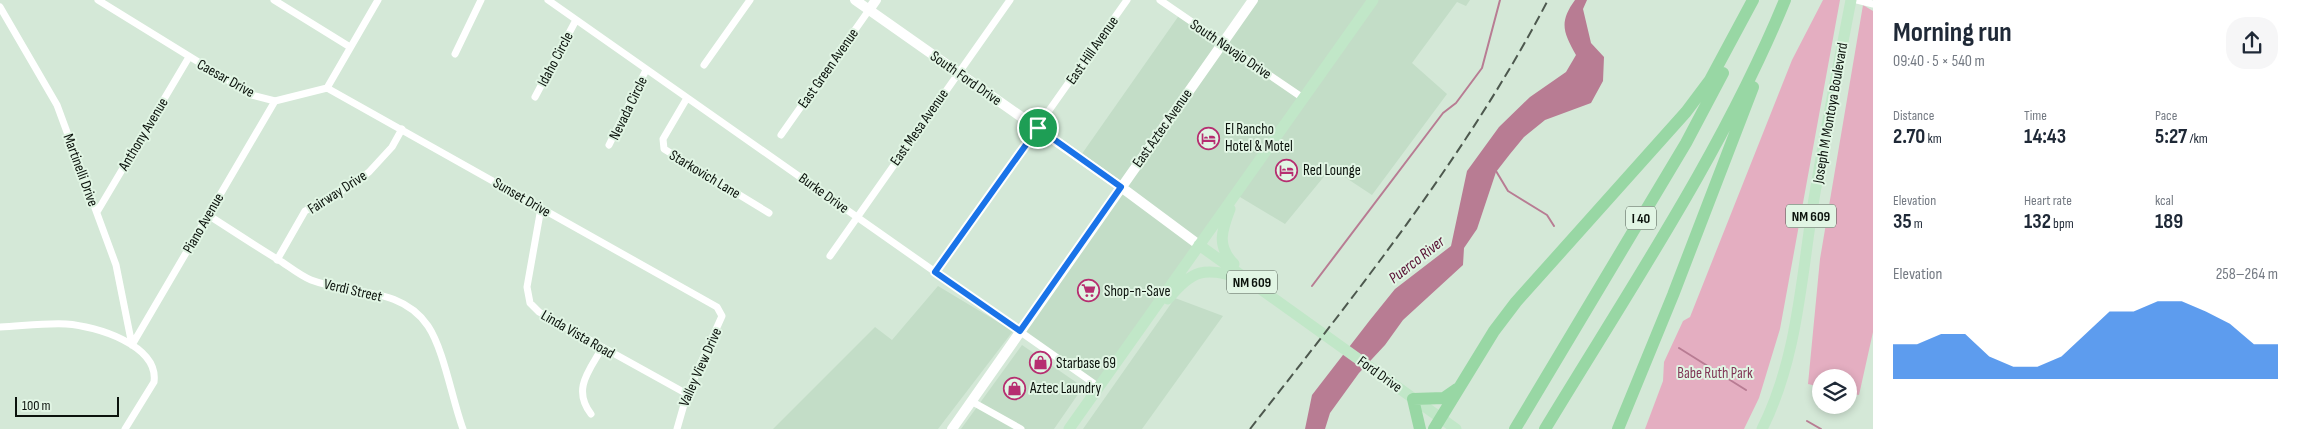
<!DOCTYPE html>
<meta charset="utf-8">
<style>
body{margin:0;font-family:"Sofia Sans Condensed",sans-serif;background:#f6f6f7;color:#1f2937;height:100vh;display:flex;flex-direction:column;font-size:19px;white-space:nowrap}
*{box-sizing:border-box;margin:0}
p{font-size:16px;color:#747a83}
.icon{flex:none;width:28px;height:28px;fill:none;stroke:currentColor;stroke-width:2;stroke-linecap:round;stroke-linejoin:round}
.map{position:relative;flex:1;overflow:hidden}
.sheet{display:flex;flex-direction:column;background:#fff;width:425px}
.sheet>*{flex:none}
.fabs{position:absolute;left:1812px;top:369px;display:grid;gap:10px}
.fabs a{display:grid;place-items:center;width:45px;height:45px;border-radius:50%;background:#fff;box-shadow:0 2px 8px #0003;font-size:25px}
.scale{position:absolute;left:15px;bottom:12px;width:104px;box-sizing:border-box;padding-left:5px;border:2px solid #0b120c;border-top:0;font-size:14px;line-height:18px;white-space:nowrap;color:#0b120c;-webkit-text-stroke:4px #e1f5e4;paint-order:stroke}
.pin{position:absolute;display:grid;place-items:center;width:42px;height:42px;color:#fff;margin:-21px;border:2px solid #fff;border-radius:50%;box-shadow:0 1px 5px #0007}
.round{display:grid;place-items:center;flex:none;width:52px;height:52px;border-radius:20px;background:#f6f6f7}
.overview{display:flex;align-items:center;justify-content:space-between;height:85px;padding:0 20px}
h1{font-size:28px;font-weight:700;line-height:38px}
.metrics{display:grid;grid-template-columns:repeat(3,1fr);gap:8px;height:85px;padding:5px 20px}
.metrics div{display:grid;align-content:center}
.metrics b{font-size:21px;font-weight:700}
.metrics small{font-size:14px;font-weight:400}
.metrics p{font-size:14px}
.chart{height:140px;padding:10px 20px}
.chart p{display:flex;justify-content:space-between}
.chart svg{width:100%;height:90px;margin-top:5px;fill:#1a73e8;opacity:.7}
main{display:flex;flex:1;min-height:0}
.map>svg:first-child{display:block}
</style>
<main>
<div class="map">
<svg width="1873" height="429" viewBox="0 0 1873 429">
<rect width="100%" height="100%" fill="#d4e8d7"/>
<path fill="#c3ddc7" d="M1253 0H1470L1466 6 1457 2 1412 63 1447 94 1372 195 1331 168 1285 224 1235 194 1099 387 1020 331 1121 187 1079 158 1180 14 1222 43Z
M938 286 1013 331 938 429H773L875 327 892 340Z
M1175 298 1223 316 1142 429H1083Z
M1022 345 1083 387 1054 429H961Z"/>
<path fill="#e4aec1" d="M1823 0H1840L1780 329 1759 398 1744 429H1645L1663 381 1664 362 1683 321 1690 317 1792 60Z
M1863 5 1873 11V332L1859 395 1849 393V378H1821V387L1808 384 1820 259Z"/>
<path fill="#b87c93" d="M1575 0H1587L1583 9 1591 43 1604 57 1603 81 1591 103 1545 120 1524 137 1510 154 1496 172 1477 229 1464 248 1463 265 1403 320 1385 345 1359 373 1330 413 1325 429H1305L1312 395 1370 320 1395 289 1451 246 1467 171 1499 127 1530 97 1566 72 1576 55C1563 32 1559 22 1575 0Z"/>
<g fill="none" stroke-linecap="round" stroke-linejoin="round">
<path stroke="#b87c93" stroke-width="2" d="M1496 171 1508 191 1547 215 1554 226
M1312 286 1443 113 1456 103 1482 68 1500 0
M1679 348 1746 390
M1807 421 1821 429"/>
<path stroke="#fff" stroke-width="7" d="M98 0 252 95 275 101 327 88 378 0
M274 0 350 47
M548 0 1099 387
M1160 0 1303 98
M1857 0 1873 4
M0 7 57 105 116 265 132 345
M455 54 481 0
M704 65 750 0
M327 88 717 307 722 316 687 394 677 429
M535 97 576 20
M687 98 663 139 664 149 769 213
M781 135 869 10
M609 145 646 70
M541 208 527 287 530 303 539 312 687 394
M97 212 189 57
M208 215C233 231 257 247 282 262 291 268 301 276 311 280 350 295 401 286 428 326 444 350 452 399 463 429
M830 256 1010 0
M277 260 305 211 349 187 369 172 392 147 402 129
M935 272 1127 0
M0 327C22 326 44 323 66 324 96 326 159 345 154 382L125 429
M132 345 275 101
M971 401 1021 429
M591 414C572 389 589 371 602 348"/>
<path stroke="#fff" stroke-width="10" d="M855 0 1121 187 1199 245
M869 10 876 0
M952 429 1253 0"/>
<path stroke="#c1e7c8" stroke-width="11" d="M1230 209C1222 230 1216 246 1234 264
M1199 245 1456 429
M1168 299C1194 269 1203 267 1240 278
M1069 429 1373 0
M1762 429C1797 360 1801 280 1813 205 1824 136 1838 68 1851 0"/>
<path stroke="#98d7a4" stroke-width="12" d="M1420 429 1413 399 1444 398 1457 389
M1434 429 1494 331 1516 302 1686 112 1710 80 1753 0
M1515 429 1686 143 1723 73
M1545 429C1629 290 1723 151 1785 0
M1618 429 1673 295 1753 87"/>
<path stroke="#4d584e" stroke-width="2" stroke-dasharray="10 5" stroke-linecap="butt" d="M1250 429C1357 292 1467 155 1548 0"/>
</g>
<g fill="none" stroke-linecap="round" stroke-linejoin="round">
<defs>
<path id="route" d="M1038 128 1121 187 1020 331 935 272Z"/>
</defs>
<use href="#route" stroke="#fff" stroke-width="10"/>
<use href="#route" stroke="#1a73e8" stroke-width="6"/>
</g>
<defs>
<symbol id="hotel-ring" viewBox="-11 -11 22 22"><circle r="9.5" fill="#e1f5e4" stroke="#b62e70" stroke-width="1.5"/><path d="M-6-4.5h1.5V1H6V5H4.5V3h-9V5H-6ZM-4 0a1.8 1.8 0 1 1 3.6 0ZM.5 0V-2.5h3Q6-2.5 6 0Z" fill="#b62e70"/></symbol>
<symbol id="supermarket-ring" viewBox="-11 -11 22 22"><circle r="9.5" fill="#e1f5e4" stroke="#b62e70" stroke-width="1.5"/><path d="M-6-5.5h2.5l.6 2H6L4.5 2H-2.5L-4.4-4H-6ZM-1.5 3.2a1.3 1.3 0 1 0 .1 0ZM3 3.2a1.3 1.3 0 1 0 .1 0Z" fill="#b62e70"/></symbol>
<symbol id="shop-ring" viewBox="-11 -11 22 22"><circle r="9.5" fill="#e1f5e4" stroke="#b62e70" stroke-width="1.5"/><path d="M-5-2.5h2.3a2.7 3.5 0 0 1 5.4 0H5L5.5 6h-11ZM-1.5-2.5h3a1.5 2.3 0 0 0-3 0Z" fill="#b62e70"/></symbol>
</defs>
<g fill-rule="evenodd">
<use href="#hotel-ring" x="1196" y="126" width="25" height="25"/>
<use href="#hotel-ring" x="1274" y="158" width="25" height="25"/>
<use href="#supermarket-ring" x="1076" y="278" width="25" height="25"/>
<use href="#shop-ring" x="1028" y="350" width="25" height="25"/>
<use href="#shop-ring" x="1002" y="376" width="25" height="25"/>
</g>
<g text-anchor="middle" stroke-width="4" stroke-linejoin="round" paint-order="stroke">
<g fill="#e1f5e4" stroke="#4b564d" stroke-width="1">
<rect x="1786" y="204.5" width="50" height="23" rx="4"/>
<rect x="1626" y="206.5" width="30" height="23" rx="4"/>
<rect x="1227" y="270.5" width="50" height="23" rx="4"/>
</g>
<g font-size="14" font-weight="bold" fill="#0b120c">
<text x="1811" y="221">NM 609</text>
<text x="1641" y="223">I 40</text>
<text x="1252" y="287">NM 609</text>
</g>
<g font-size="15" fill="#0b120c" stroke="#e1f5e4">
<text transform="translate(1231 49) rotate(34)" y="5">South Navajo Drive</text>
<text transform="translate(1092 50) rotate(-55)" y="5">East Hill Avenue</text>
<text transform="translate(555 59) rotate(-62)" y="5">Idaho Circle</text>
<text transform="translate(828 68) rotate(-55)" y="5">East Green Avenue</text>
<text transform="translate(226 78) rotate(29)" y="5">Caesar Drive</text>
<text transform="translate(966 78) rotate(35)" y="5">South Ford Drive</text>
<text transform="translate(628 108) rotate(-64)" y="5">Nevada Circle</text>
<text transform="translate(1830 113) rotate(-80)" y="5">Joseph M Montoya Boulevard</text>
<text transform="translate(919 127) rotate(-55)" y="5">East Mesa Avenue</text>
<text transform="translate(1162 128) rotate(-55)" y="5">East Aztec Avenue</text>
<text transform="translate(143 134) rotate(-59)" y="5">Anthony Avenue</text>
<text transform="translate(81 170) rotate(70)" y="5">Martinelli Drive</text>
<text transform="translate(705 174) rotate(31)" y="5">Starkovich Lane</text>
<text transform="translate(337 192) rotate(-33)" y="5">Fairway Drive</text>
<text transform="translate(824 193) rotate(36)" y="5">Burke Drive</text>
<text transform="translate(522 197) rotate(30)" y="5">Sunset Drive</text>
<text transform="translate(203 223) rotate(-60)" y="5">Piano Avenue</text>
<text transform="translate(353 290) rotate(13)" y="5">Verdi Street</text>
<text transform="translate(578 334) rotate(30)" y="5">Linda Vista Road</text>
<text transform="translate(700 367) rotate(-66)" y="5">Valley View Drive</text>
<text transform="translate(1380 374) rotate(36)" y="5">Ford Drive</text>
</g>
<g font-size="15" fill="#0b120c" stroke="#e1f5e4" text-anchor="start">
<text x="1225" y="134">El Rancho<tspan x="1225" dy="17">Hotel &amp; Motel</tspan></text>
<text x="1303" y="175">Red Lounge</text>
<text x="1104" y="296">Shop-n-Save</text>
<text x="1056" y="368">Starbase 69</text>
<text x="1030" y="393">Aztec Laundry</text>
</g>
<g font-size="15" fill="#813656" stroke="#e1f5e4">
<text x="1715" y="378">Babe Ruth Park</text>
</g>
<g font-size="16" font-style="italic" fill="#570e32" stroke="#e1f5e4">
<text transform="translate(1416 259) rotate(-38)" y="6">Puerco River</text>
</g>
</g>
</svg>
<div class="fabs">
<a><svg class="icon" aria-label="layers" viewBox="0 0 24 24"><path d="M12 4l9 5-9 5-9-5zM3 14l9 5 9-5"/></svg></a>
</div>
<div class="scale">100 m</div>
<div class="pin" style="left:1038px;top:128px;background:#1e9e55"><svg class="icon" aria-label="arrive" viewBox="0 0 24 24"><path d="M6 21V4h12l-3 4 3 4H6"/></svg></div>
</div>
<section class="sheet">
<div class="overview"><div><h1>Morning run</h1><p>09:40 · 5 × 540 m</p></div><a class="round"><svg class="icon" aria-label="share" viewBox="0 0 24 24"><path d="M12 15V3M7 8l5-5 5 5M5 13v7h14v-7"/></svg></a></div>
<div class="metrics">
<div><p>Distance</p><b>2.70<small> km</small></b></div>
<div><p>Time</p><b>14:43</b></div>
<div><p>Pace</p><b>5:27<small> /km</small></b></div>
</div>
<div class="metrics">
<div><p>Elevation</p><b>35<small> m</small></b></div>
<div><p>Heart rate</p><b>132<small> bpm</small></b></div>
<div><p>kcal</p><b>189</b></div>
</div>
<div class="chart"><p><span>Elevation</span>258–264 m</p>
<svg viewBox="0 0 160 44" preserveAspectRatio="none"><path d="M0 44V27L10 27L20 22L30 22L40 33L50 38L60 38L70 33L80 22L90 11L100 11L110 6L120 6L130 11L140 17L150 27L160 27V44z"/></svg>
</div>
</section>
</main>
